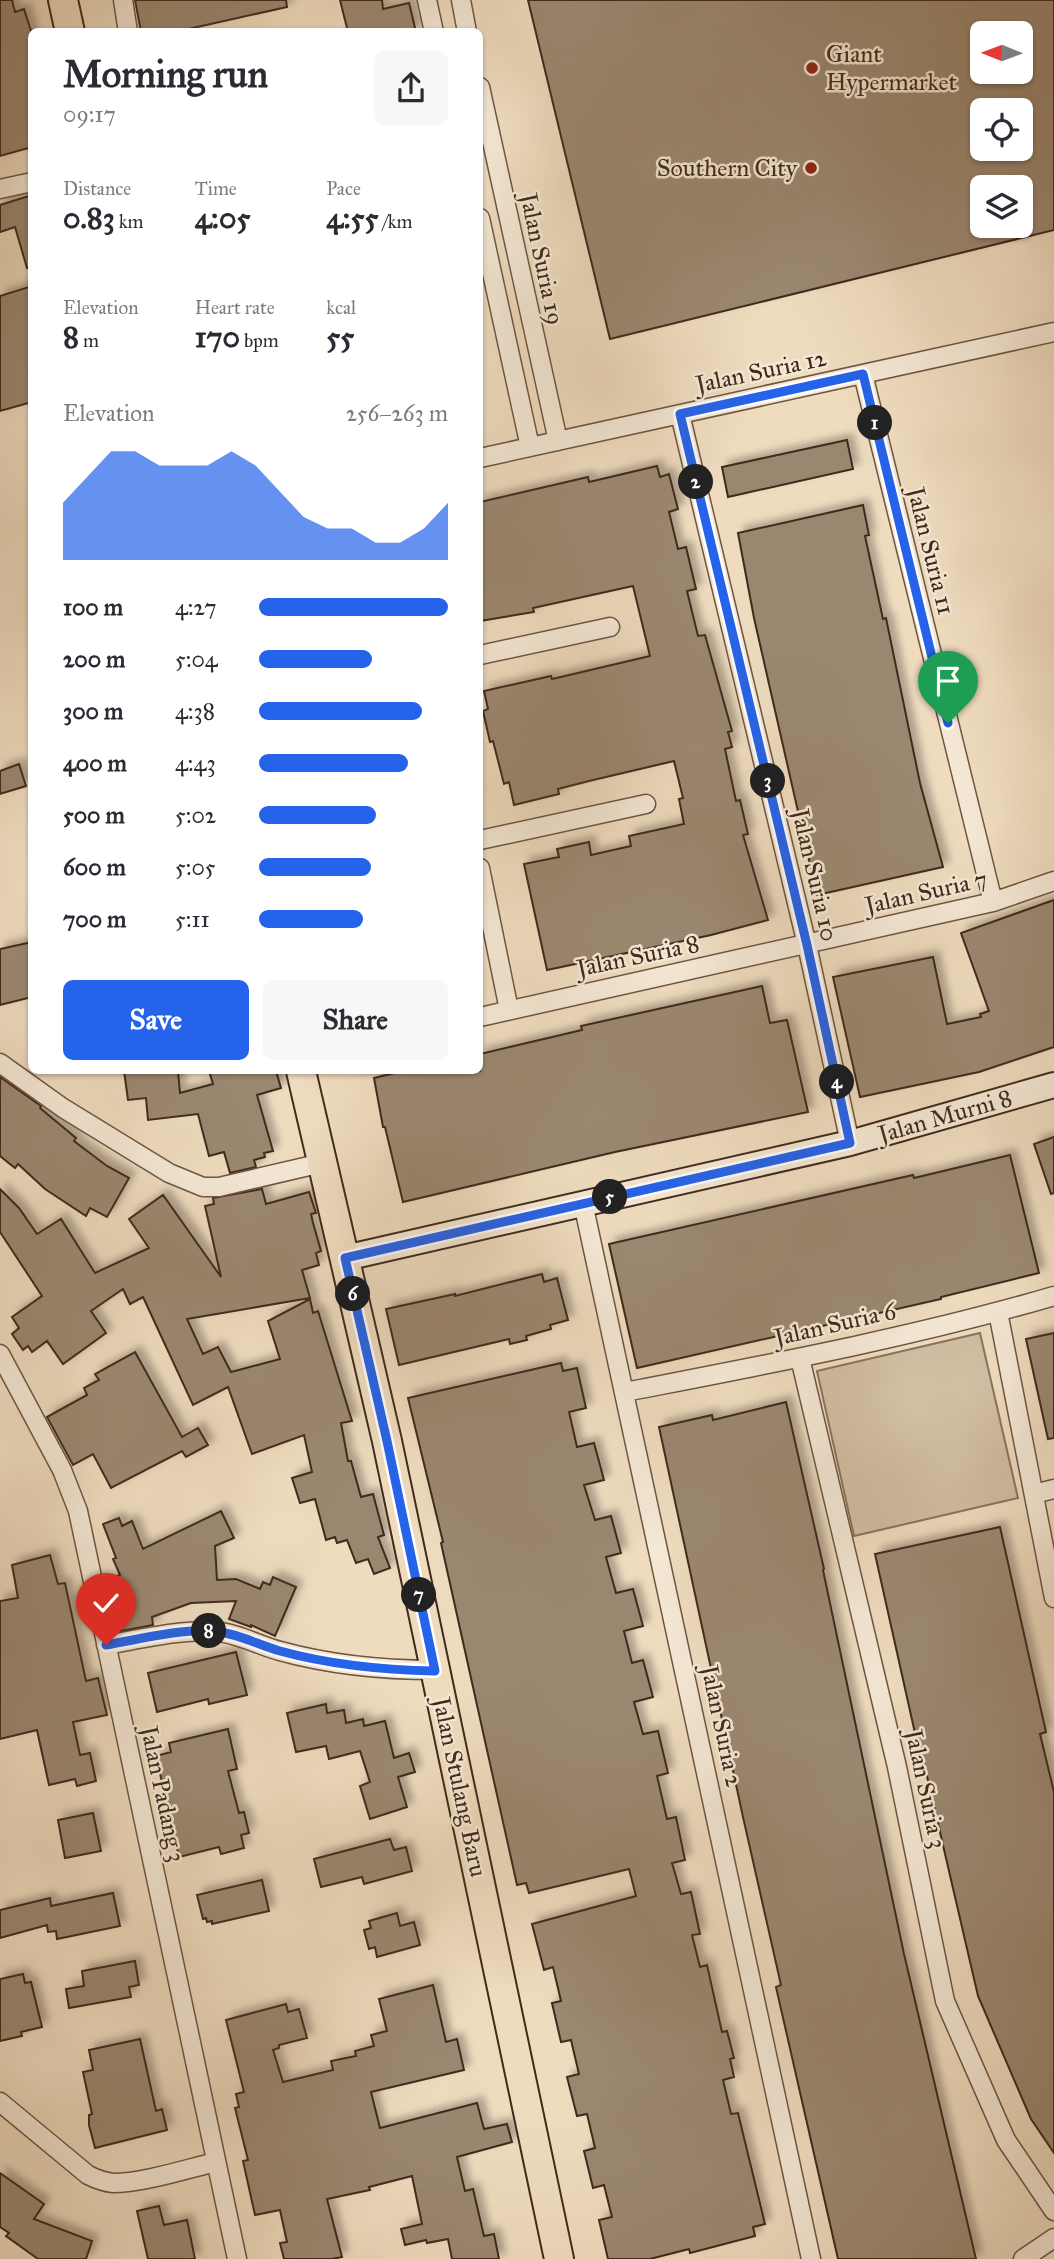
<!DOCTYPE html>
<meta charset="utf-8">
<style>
body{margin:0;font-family:"IM FELL Great Primer",serif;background:#f7f7f7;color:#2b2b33;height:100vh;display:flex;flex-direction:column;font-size:26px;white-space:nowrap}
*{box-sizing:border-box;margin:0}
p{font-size:23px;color:#7c7c81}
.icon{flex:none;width:38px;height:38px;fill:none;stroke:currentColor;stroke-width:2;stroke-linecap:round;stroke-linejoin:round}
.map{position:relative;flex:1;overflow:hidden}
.drawer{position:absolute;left:28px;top:28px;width:455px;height:1046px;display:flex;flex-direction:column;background:#fff;border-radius:10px;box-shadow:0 2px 5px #0004}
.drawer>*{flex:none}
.needle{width:46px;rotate:271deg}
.fabs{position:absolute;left:970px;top:21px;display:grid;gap:14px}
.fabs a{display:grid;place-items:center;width:63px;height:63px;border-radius:10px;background:#fff;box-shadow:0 2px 5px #0004;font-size:35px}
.pin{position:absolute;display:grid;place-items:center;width:60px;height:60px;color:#fff;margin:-72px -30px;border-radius:50% 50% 50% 0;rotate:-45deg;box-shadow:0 0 7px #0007}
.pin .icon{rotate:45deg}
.km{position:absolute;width:35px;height:35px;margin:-18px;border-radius:50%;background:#222;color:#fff;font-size:19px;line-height:35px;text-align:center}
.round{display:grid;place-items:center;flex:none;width:74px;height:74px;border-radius:10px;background:#f7f7f7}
.overview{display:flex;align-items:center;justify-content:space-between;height:119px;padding:0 35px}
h1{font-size:38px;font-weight:800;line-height:52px}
.figures{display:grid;grid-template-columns:repeat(3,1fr);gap:10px;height:119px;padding:7px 35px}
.figures div{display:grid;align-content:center}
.figures b{font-size:30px;font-weight:800}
.figures small{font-size:19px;font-weight:400}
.figures p{font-size:19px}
.chart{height:196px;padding:14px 35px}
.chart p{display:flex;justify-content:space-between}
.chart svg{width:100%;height:126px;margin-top:7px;fill:#2563eb;opacity:.7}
.primary-button{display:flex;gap:14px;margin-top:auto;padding:14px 35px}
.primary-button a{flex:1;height:80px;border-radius:10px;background:#2563eb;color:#fff;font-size:28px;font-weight:800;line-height:80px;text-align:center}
.primary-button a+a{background:#f7f7f7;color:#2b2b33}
ul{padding:0 35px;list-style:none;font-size:23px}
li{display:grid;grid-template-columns:112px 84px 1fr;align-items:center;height:52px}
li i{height:18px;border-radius:9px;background:#2563eb}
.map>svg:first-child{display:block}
</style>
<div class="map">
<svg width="1054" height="2259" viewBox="0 0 1054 2259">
<defs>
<filter id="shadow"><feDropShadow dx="6" dy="-6" stdDeviation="3.5" flood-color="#0004"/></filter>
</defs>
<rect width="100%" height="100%" fill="#efdcbf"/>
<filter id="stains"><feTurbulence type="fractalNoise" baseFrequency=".00286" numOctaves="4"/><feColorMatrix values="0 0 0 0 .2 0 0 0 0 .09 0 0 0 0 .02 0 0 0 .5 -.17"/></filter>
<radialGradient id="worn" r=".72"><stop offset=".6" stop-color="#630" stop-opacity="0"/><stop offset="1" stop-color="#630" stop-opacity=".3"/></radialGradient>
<path fill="#d1bea3" stroke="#89745f" stroke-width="2" d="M980 1333 1018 1498 854 1536 817 1371Z"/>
<path fill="#9b8770" stroke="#412a1b" stroke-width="2" fill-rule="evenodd" filter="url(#shadow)" d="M0 0H12L15 12 24 9 32 34V147L0 156Z
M135 0H286L287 7 175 32H141Z
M340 0H382L383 9 409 3 416 32H348Z
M528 0H1054V230L610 339ZM982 33H1020V72H982ZM982 110H1020V149H982ZM982 187H1020V226H982Z
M32 195V267L27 268 15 227 0 232V205Z
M32 286V402L0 411V296Z
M847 440 853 469 728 497 722 467Z
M657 466 660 477 669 474 678 509 669 512 678 549 686 547 696 589 687 591 698 636 705 635 732 731 728 732 732 747 725 749 736 801 740 800 748 834 743 835 768 920 711 935 547 970 524 864 559 857 557 849 589 842 591 855 631 846 629 836 684 824 679 799 683 798 674 761 589 781 558 789 559 794 514 805 509 782 504 784 493 741 490 742 483 711 488 709 484 691 551 676 552 679 650 656 633 586 533 608 534 612 480 621V502L588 477 589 482Z
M863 505 869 535 865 536 883 619 886 618 920 783 943 867 817 895 754 618 738 533Z
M19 764 26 786 0 794V771Z
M1054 900V1047L979 1072 860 1097 833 977 933 957 947 1024 981 1017 980 1014 989 1011 961 933Z
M32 942V997L0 1005V949Z
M762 986 770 1023 787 1020 808 1112 615 1152 403 1202 385 1127H383L374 1078 403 1071H480V1054L582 1030 581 1026Z
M124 1071H178L180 1093 213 1084 209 1071H276L281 1088 257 1095 273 1151 264 1153 265 1157 254 1160 256 1167 230 1173 224 1152 209 1156 198 1114 148 1120 146 1098 128 1100Z
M0 1077 41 1106 40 1108 76 1138 74 1141 107 1166 129 1178 107 1217 90 1208 86 1216 45 1189 18 1164 15 1168 0 1156Z
M1054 1137V1193L1051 1194 1034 1144Z
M1010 1155 1039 1273 941 1297V1299L637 1368 609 1244 913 1175 914 1178Z
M0 1189 19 1208 37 1234 61 1219 95 1273 149 1248 129 1219 163 1195 221 1277 205 1206 214 1204 213 1198 262 1189 266 1204 309 1192 316 1213 311 1214 313 1223 321 1251 316 1253 319 1265 302 1270 310 1298 187 1319 203 1354 218 1347 231 1372 280 1359 268 1321 310 1299 313 1313 318 1311 352 1421 341 1423 348 1461H351L361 1497 373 1494 384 1535 378 1537 390 1568 374 1574 368 1559 356 1563 347 1540 337 1543 335 1537 326 1540 315 1499 300 1503 292 1478 312 1472 304 1435 252 1454 228 1387 193 1405 143 1297 130 1304 123 1289 91 1311 106 1333 63 1364 47 1341 32 1352 28 1346 23 1350 12 1334 19 1328 12 1317 42 1296 0 1232Z
M542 1274 544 1282 557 1278 568 1320 550 1325 551 1329 526 1336 527 1340 510 1344 509 1339 399 1365 386 1309 455 1294V1296Z
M1054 1333V1438L1048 1439 1026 1339Z
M135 1352 182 1437 198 1428 208 1445 186 1457 182 1451 111 1488 93 1454 73 1465 47 1417 87 1395 84 1388 99 1380 95 1374Z
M561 1363 563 1371 577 1368 586 1408 569 1412 577 1447 594 1443 604 1480 584 1485 595 1520 611 1516 621 1553 606 1557 616 1593 633 1589 643 1626 624 1631 632 1663 643 1660 653 1697 634 1702 643 1734 658 1731 668 1773 657 1776 667 1819 676 1817 685 1860 672 1863 681 1894 691 1892 700 1934 692 1935 700 1967 707 1965 722 2032 727 2031 734 2058 730 2059 734 2077 723 2080 731 2114 738 2113 765 2224 753 2227 755 2236 690 2253 689 2249 650 2259H608L599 2220 612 2217 604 2185 593 2188 584 2151 595 2148 587 2114 577 2116 567 2077 579 2074 571 2040 561 2042 552 2003 561 2001 553 1967 544 1970 532 1924 636 1896 629 1869 529 1893 526 1883 517 1885 441 1543 443 1542 408 1398Z
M786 1402 824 1569 823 1570 904 1954 976 2259H838L776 1987 781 1985 743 1817 659 1427 712 1415 713 1420Z
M221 1511 234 1538 215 1546 217 1580 236 1579 260 1589 263 1582 270 1585 273 1577 296 1587 275 1636 251 1625V1627L229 1619 236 1601 191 1603 152 1617 153 1625 116 1632 112 1609 126 1606 114 1577 120 1575 113 1559 116 1558 103 1524 119 1518 122 1526 132 1521 143 1549Z
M1000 1527 1046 1732 1040 1734 1054 1792V2153L1031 2119 978 1996 923 1759 921 1760 875 1554Z
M50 1555 58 1584 65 1583 86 1681 98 1678 107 1715 73 1722 80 1755 90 1753 96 1781 77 1786 75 1779 49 1785 37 1730 0 1739V1601L18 1598 12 1565Z
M236 1652 247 1695 209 1704 208 1699 157 1712 148 1673Z
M326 1704 327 1713 344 1710 346 1723 363 1719 364 1726 385 1721 394 1758 409 1753 415 1772 398 1777 407 1807 370 1819 360 1786 370 1782 360 1751 329 1759 326 1746 296 1752 287 1713Z
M228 1729 237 1769 228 1771 239 1813 244 1812 249 1833 241 1835 244 1848 221 1854 219 1847 179 1857 156 1756 171 1752 169 1743Z
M93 1813 101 1851 65 1858 58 1820Z
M390 1839 394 1850 406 1847 412 1871 364 1884 362 1877 321 1887 314 1859Z
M262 1880 269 1911 212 1924V1921L207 1922 206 1918 203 1919 197 1895Z
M113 1893 120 1926 57 1939 56 1931 48 1932 47 1925 0 1938V1910L50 1898 51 1906Z
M397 1913 400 1926 414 1922 420 1945 377 1957 375 1947 369 1949 364 1930 371 1928 369 1921Z
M135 1961 139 1985 129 1987 131 1997 69 2008 66 1989 84 1986 82 1971Z
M23 1974 25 1983 31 1982 42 2027 21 2032 22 2036 0 2041V1979Z
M433 1985 446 2042 457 2039 464 2070 371 2092 380 2128 477 2103 484 2129 507 2124 512 2142 457 2157 465 2191 473 2189 484 2236 494 2234 499 2259H452L448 2239 427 2243 426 2240 405 2245 401 2229 422 2224 412 2176 369 2187 370 2190 327 2199 342 2257 332 2259H284L280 2243 287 2242 280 2210 255 2215 243 2161 248 2160 235 2108 239 2107 236 2094 244 2092 226 2020 286 2004 288 2012 299 2009 307 2038 279 2045V2048L273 2050 283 2082 333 2070 331 2061 356 2056 355 2051 374 2046 371 2035 387 2031 379 1999Z
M140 2039 156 2111 162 2109 167 2130 95 2148 89 2125V2115L92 2114 83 2072 93 2070 89 2050Z
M0 2173 44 2204 34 2219 92 2241 86 2259H38L6 2236 9 2233 0 2227Z
M159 2206 164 2225 187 2220 195 2259H148L137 2211Z"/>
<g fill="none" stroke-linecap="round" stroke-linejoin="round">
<defs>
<path id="street" d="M123 0 128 32
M427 0 434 32
M461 0 467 32
M480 87 558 441
M0 189 32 182
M480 218 530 447
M863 374 993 902
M680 414 807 945 850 1143
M480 458 1054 332
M480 655 610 627
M480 840 646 804
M480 868 509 1010
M480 1017 993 902 1054 881
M0 1063 63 1108 169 1173 203 1187H219L322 1163
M583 1203 811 2259
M998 1312 1054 1598
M0 1354 62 1470 78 1511 237 2259
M800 1358 897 1767 945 2001 1006 2140 1054 2211
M625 1392C769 1364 914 1337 1054 1296
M1034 1494 1054 1489
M106 1645C141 1639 178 1630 213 1631 237 1633 258 1645 280 1651 331 1665 383 1670 435 1670
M0 2102 88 2175C96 2179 104 2182 113 2183 143 2183 186 2169 216 2162
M1023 2259 1054 2238"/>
<path id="secondary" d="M345 1258 850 1143 1054 1085"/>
<path id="primary" d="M63 0 70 32
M301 1071 387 1441 559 2259"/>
</defs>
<use href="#street" stroke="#6c5644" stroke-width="21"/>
<use href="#secondary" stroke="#412a1b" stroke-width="28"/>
<use href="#primary" stroke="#412a1b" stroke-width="32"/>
<use href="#street" stroke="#f5e8d5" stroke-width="18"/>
<use href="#secondary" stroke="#f5e8d5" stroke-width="24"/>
<use href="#primary" stroke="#efdcbf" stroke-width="28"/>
</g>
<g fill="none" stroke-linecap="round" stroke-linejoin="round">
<defs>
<path id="route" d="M106 1645C141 1639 178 1629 213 1631 237 1633 258 1645 280 1651 331 1665 383 1670 435 1671L387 1441 345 1258 850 1143 807 945 680 414 863 374 948 723"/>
</defs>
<use href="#route" stroke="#fff" stroke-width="14"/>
<use href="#route" stroke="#2563eb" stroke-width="9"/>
</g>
<g fill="#8f2418" stroke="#f5e8d5" stroke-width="2.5">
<circle cx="812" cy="68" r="7"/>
<circle cx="811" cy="168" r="7"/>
</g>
<g text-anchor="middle" stroke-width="5" stroke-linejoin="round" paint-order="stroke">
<g font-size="24" fill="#412a1b" stroke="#f5e8d5" text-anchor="start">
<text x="826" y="62">Giant<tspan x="826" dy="28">Hypermarket</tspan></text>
<text x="797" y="176" text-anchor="end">Southern City</text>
</g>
<g font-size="24" fill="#412a1b" stroke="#f5e8d5">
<text transform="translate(542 259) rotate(78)" y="8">Jalan Suria 19</text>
<text transform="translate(761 371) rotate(-12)" y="8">Jalan Suria 12</text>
<text transform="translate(931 551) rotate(76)" y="8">Jalan Suria 11</text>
<text transform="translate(815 875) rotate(77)" y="8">Jalan Suria 10</text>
<text transform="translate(926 892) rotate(-13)" y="8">Jalan Suria 7</text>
<text transform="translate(638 956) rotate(-12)" y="8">Jalan Suria 8</text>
<text transform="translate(945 1116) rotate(-16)" y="8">Jalan Murni 8</text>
<text transform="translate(835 1324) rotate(-13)" y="8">Jalan Suria 6</text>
<text transform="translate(722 1726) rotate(78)" y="8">Jalan Suria 2</text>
<text transform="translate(460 1787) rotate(78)" y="8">Jalan Stulang Baru</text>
<text transform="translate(926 1789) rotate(78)" y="8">Jalan Suria 3</text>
<text transform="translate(163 1794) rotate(78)" y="8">Jalan Padang 3</text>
</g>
</g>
<rect width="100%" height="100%" filter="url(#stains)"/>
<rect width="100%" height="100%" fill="url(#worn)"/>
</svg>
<div class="fabs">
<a><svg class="needle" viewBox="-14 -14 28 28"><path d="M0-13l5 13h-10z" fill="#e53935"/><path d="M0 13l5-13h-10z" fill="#7c7c81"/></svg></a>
<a><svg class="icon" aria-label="locate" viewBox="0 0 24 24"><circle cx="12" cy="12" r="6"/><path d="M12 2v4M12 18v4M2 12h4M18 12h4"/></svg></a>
<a><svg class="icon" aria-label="layers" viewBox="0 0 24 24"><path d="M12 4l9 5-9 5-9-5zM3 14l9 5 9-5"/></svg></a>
</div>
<div class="pin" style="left:948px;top:723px;background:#1e9e55"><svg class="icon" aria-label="arrive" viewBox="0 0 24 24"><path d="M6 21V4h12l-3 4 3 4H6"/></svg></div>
<div class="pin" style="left:106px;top:1645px;background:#d93025"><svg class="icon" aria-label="check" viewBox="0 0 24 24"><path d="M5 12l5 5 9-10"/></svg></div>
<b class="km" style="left:875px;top:423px">1</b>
<b class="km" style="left:696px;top:482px">2</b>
<b class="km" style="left:768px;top:781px">3</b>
<b class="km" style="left:837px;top:1082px">4</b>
<b class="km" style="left:610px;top:1197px">5</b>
<b class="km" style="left:353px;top:1294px">6</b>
<b class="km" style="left:419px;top:1595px">7</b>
<b class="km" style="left:209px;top:1631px">8</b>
<section class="drawer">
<div class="overview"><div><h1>Morning run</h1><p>09:17</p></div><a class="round"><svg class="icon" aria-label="share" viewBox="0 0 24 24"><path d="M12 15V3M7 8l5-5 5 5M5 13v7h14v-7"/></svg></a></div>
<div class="figures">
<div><p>Distance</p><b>0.83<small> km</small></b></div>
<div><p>Time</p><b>4:05</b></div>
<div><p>Pace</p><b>4:55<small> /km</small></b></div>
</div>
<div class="figures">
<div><p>Elevation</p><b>8<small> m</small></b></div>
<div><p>Heart rate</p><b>170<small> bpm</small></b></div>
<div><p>kcal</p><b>55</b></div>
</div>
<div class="chart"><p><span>Elevation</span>256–263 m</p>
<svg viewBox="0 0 160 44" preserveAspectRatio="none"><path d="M0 44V24L10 15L20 6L30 6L40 11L50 11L60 11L70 6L80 11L90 20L100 29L110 33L120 33L130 38L140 38L150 33L160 24V44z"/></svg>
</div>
<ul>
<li><b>100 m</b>4:27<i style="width:100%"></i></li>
<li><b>200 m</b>5:04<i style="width:60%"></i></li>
<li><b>300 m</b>4:38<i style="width:86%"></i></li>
<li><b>400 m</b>4:43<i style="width:79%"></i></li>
<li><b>500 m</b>5:02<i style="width:62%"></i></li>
<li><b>600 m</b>5:05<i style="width:59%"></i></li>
<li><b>700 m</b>5:11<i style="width:55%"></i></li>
</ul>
<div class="primary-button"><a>Save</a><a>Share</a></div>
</section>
</div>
